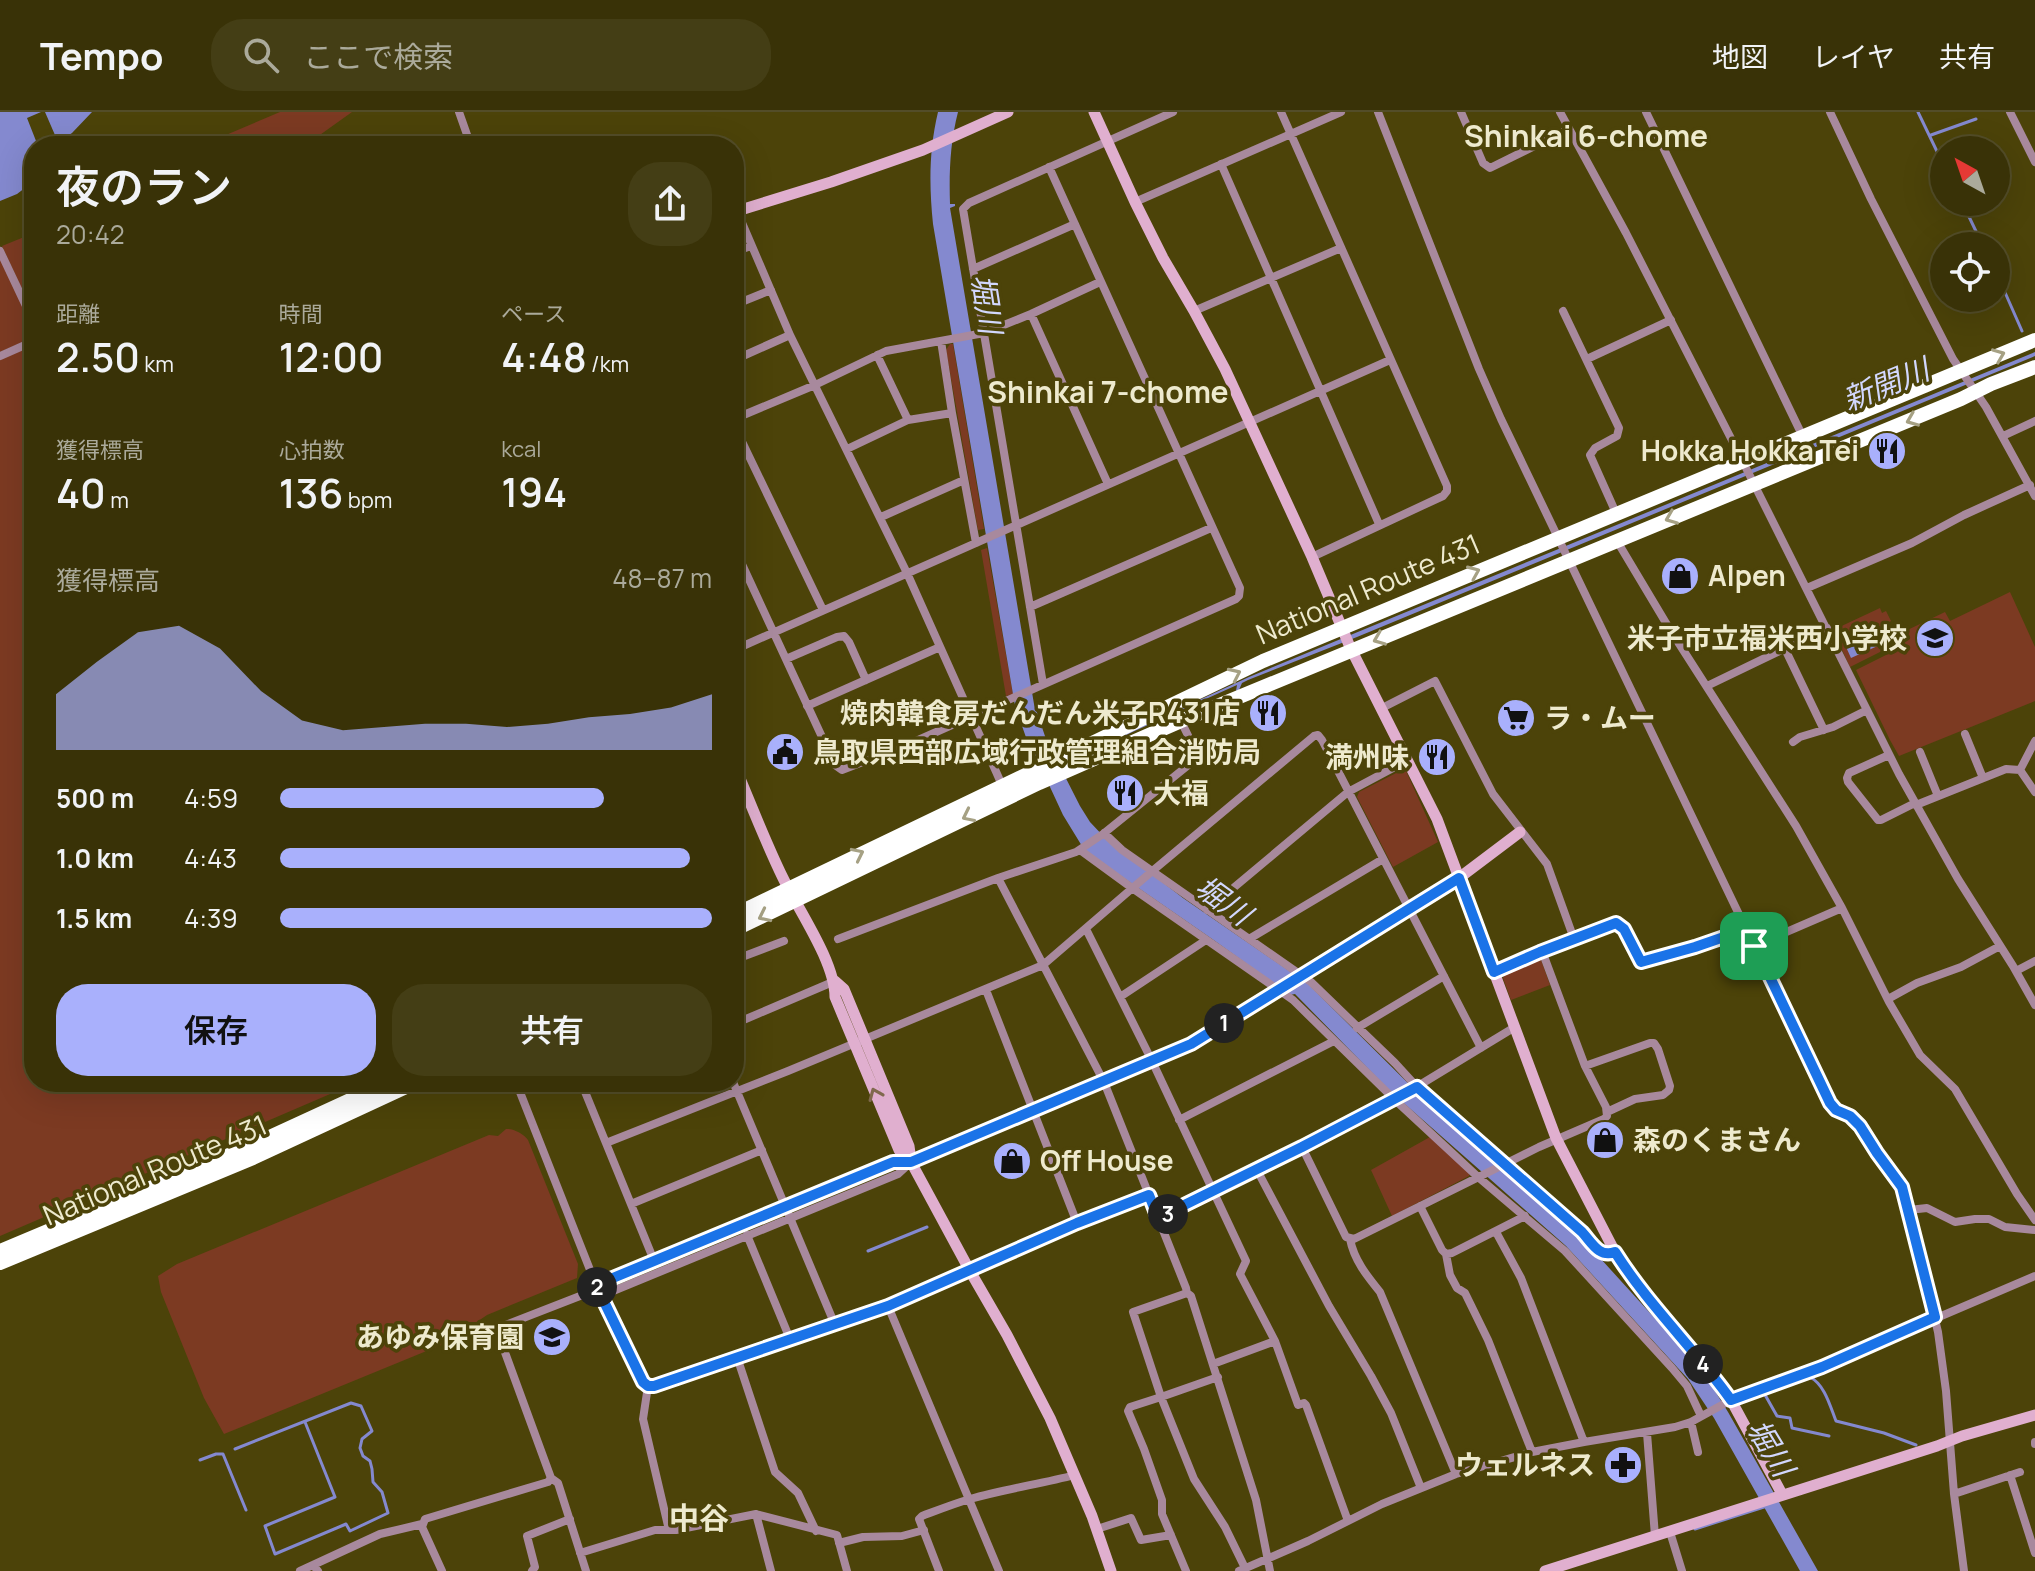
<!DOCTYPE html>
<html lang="ja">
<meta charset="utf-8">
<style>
body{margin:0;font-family:Manrope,"Noto Sans JP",sans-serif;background:#443e15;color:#f1f3f6;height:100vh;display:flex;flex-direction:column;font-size:30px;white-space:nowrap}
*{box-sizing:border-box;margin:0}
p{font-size:26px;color:#abaa9b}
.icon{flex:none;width:44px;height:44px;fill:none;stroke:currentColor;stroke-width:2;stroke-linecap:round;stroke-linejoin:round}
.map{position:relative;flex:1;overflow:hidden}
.details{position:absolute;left:24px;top:24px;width:720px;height:956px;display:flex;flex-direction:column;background:#393207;border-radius:32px;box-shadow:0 8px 32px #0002,0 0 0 2px #534d28}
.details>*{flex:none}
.needle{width:52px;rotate:320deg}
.buttons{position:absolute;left:1930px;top:24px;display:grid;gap:16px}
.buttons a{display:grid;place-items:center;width:80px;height:80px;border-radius:50%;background:#393207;box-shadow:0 8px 32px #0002,0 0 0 2px #534d28;font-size:40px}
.pin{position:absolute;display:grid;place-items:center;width:68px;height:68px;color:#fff;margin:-34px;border-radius:16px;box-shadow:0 4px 12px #0006}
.km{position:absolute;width:40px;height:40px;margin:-20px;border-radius:50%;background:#222;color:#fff;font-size:22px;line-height:40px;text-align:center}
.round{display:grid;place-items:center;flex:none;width:84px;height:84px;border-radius:32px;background:#443e15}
.headline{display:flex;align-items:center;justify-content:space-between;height:136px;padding:0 32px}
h1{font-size:44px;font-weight:600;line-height:60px}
.figures{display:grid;grid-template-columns:repeat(3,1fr);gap:12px;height:136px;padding:8px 32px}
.figures div{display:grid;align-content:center}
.figures b{font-size:40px;font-weight:600}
.figures small{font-size:22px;font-weight:400}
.figures p{font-size:22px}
.chart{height:224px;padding:16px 32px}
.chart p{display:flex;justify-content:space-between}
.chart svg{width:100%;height:144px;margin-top:8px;fill:#a9b0fc;opacity:.7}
.cta{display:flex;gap:16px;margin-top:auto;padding:16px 32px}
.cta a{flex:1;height:92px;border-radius:32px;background:#a9b0fc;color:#111;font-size:32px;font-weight:600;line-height:92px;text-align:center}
.cta a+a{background:#443e15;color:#f1f3f6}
ul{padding:0 32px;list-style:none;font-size:26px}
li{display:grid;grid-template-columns:128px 96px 1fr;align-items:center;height:60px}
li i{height:20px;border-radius:10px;background:#a9b0fc}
header{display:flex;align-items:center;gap:48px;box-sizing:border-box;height:112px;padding:0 40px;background:#393207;border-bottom:2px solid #534d28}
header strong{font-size:38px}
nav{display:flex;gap:44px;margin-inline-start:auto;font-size:28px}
.search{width:560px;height:72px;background:#443e15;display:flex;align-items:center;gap:20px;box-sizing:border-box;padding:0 28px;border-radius:32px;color:#abaa9b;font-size:30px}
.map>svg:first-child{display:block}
</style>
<header>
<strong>Tempo</strong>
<div class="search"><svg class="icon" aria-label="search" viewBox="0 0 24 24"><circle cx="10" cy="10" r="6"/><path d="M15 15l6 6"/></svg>ここで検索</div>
<nav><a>地図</a><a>レイヤ</a><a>共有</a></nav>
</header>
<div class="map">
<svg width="2035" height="1459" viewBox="0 0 2035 1459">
<rect width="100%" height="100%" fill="#4c4309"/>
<path fill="#7c3a22" d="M280 0H352L317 25 300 34H200Z
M34 121V203L2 134Z
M0 145 34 217V225L0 240Z
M34 227V970H358L0 1124V244Z
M950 232H953L984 417 978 418 946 238Z
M987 436 1013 582 1006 584 981 438Z
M2010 480 2035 535V589L1899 644 1890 628 1856 558 1902 535 1897 523 1945 500 1950 509Z
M1880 496 1882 501 1886 499 1891 509 1885 513 1894 533 1850 555 1833 518Z
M1402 658 1406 659 1438 730 1393 755 1357 685 1359 680Z
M1536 846 1541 848 1550 873 1511 888 1503 866 1505 860Z
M506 1017C513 1016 524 1022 528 1028L578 1152 577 1166 487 1203 446 1231 224 1322 204 1286 161 1180 158 1164 177 1152 489 1023 498 1024Z
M1430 1025 1470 1060 1469 1064 1392 1104 1371 1058Z"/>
<path fill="#8489cf" d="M0 0H41L27 6 38 34H34V69L17 82 0 89Z
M45 0H92L72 21 58 30Z
M938 0H958C950 31 949 61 950 92H955V94L950 96 1034 592 1046 627 1080 694 1090 710 1106 727 1183 786 1308 872 1421 984 1581 1125 1680 1234 1705 1263 1728 1300 1818 1459H1800L1714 1306 1688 1267 1566 1134 1390 979 1295 882 1290 883 1215 829 1085 739 1063 703 1031 634H1029L1015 594 933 112C929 73 929 38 938 0Z
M2035 240V244L1357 525 1248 568 1242 571 1239 578 1236 579 1237 573 1139 617 1124 624 1123 623 1249 565Z
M1873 512 1882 532 1851 546 1842 526Z"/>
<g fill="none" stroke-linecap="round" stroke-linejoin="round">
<path stroke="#8489cf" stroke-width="3" d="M1918 0 1944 54
M1931 23 1976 7
M1962 90 1983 134
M1996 160 2022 219
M868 1139 927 1115
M1764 1281 1777 1304 1790 1306 1792 1316 1829 1324
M1743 1289 1810 1265C1825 1273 1830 1294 1836 1309L1884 1321 1916 1333
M235 1337 351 1291 361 1294 372 1319 362 1327 360 1336 363 1344 370 1349 372 1357 373 1370 382 1380 388 1401 350 1419 346 1412 275 1442 265 1414 335 1385 305 1310
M200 1348 216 1342H223L246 1398
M1695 1417 1764 1395"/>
<path stroke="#a8899d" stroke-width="8" d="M459 0 471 34
M1281 0 1447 374V379L1443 384 1312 445
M1378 0 1479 257 1501 307 1819 969 1833 995 1855 1008 1860 1014 1877 1041 1899 1070 1904 1079 1938 1220 1946 1279 1954 1382 1964 1459
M1461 0 1483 51 1490 56 1569 17
M1560 0 1626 121 1739 342 1899 662 1958 767 2013 854 2035 893
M1646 0 1803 325
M1830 0 1871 87 1953 247 1986 295 2035 384
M2010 0 2035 50
M1221 52 1379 412
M1135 90 1341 0
M737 99 790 223 907 461 1002 673
M0 139 34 211
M734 140 751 134
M973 157 1075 112
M734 193 771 178
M1194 199 1341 136
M1563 199 1619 316 1617 324 1595 336 1590 343 1616 401
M1031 202 1108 372
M941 229 952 301 976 431
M877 243 908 308
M0 244 34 229
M1587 247 1671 208
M734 248 790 223
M734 307 815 273 886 239 984 221 1031 202 1100 170
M734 313 823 498
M2003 324 2035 309
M847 337 908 308 952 301
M881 405 964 368
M1617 429 1669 516 1796 714 1842 796 1889 890 1920 943 1955 977 2017 1082 2035 1108
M734 435 835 653 842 658 907 633 1236 487 1239 484 1240 476 1049 55
M1807 476 1912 431 1964 403 2030 373
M1030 495 1211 416
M1785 537 1824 618
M734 538 1390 248
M786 547 837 525 844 524 849 530 866 568
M1043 572 963 97 969 91 1173 0
M1707 574 1827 516
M807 594 940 535
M1382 596 1435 569 1493 682 1547 752 1574 827
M1181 609C1186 621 1199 639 1191 651L1103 722 1076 740 998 766 1104 970 1186 1176 1187 1181 1133 1200 1161 1285 1130 1295 1128 1299 1144 1337 1162 1388V1402L1186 1459
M1965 622 1983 666
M2035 629 2020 658 2035 680
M1793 630 1800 625 1833 615 1867 598
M1920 640 1938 684
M1889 643 1849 661 1847 666 1848 670 1878 708H1881L1915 691
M1916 693 2006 657 2020 658
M1104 721 1122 738 1311 870 1395 951 1417 975 1582 1120C1592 1131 1599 1146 1615 1140
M1080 738 1132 776 1293 888 1395 988 1478 1065 1565 1139 1672 1256 1687 1274 1701 1304
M1207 798 1348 680 1408 648
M1086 817 1152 949 1246 1149 1240 1162 1275 1229 1213 1252
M838 827 998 766
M1249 827 1383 747
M1754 834 1842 796
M734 848 784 829
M2016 859 2035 849
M1494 860 1540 840 1616 811 1624 817 1641 850 1695 835 1747 817
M986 878 1077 1111
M1120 885 1206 828
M1888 887 1917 871 1961 855 2000 834
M734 912 835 869
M1357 916 1444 864
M1585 954 1650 931H1654L1658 937 1670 974 1669 978 1663 983 1635 987 1607 1000
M516 970 596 1173 643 1270 648 1274H654L888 1194 1077 1111 1149 1083
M581 970 655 1151
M733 970 835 1213
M1179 1008 1334 929
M606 1031 788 959 1043 853 1150 761 1314 624 1318 623 1322 628 1481 936
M1302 1035 1346 1125 1354 1127 1539 1035 1604 1007 1607 1004 1606 995 1585 954 1542 839
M1257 1058 1329 1194 1371 1264 1391 1301 1421 1376
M631 1092 762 1038
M1420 1094 1442 1138 1446 1142 1452 1141 1525 1104
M1909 1098 1927 1096 1955 1110 1975 1107H1989L2005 1115 2035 1118
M1158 1106 1395 988 1515 915
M1496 1120 1521 1166 1584 1330
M747 1123 790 1227
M1350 1127C1354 1148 1367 1164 1380 1180L1456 1362
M1446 1142 1450 1163 1457 1176 1465 1181 1488 1228 1532 1340
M596 1173 893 1050H910
M1187 1181 1191 1184 1256 1388 1270 1459
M601 1184 898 1062 911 1050 1104 970
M888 1194 999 1459
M1275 1229 1298 1293 1304 1291 1306 1293 1348 1409
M737 1245 775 1360 798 1381 816 1419
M1218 1265 1161 1285 1194 1367 1225 1415 1245 1456
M648 1274 643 1307 669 1418
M1691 1310 1698 1340
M1647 1321 1655 1424
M2035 1330V1332
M2010 1363 2035 1441
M551 1366 558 1371 586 1459
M1954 1382 2020 1360
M756 1402 771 1459
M1097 1417 1131 1406 1141 1428 1171 1423
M1670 1420 1682 1459
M839 1431 863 1425 902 1424 924 1418
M580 1441 655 1418H676L756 1402 837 1423 847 1459
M300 1459 313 1453
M318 1459 313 1453 380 1422 422 1412
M442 1459 422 1415 425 1407 548 1370 551 1366 499 1224 503 1214 598 1177
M532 1459 535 1455 527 1424 570 1407
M939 1459 919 1407 922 1404C938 1398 953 1392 970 1387 1005 1377 1040 1372 1075 1363
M1239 1459 1308 1429 1382 1392 1456 1362 1532 1340 1584 1330 1675 1315 1691 1310 1731 1288 1822 1255 2035 1164"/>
<path stroke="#e0afcf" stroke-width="11" d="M1094 0 1135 90 1163 146 1194 199 1225 257 1312 445 1350 535 1437 707 1556 1026 1615 1140 1628 1160 1641 1179 1712 1262 1731 1288 1782 1382
M734 100 831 70 923 38 1008 0
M734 652C750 690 765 729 783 766 799 799 835 850 835 885L899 1038 911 1050 970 1159 1007 1223 1050 1306 1092 1404 1111 1459
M835 869 844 877 909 1034 911 1049
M1104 970 1191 932 1459 766 1520 720
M1545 1459 1937 1334 1962 1324 2035 1303"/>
<path stroke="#fff" stroke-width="14" d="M734 803 1263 549 2035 228
M734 818 1039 671 1181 609 1961 287 1991 272 2035 255
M0 1139 248 1035 389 970
M0 1151 253 1046 417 970"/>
</g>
<defs><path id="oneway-chevron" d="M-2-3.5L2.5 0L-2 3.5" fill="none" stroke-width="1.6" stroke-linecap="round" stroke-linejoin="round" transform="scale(2)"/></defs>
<g stroke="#a6a184">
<use href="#oneway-chevron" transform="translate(1999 243) rotate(-22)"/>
<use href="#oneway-chevron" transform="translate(1912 308) rotate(158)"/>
<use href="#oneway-chevron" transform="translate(1671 406) rotate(158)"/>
<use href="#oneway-chevron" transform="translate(1474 460) rotate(-23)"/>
<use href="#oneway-chevron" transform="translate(1379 527) rotate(158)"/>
<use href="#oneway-chevron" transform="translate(1235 562) rotate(-25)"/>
<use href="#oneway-chevron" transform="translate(968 704) rotate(154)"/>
<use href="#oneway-chevron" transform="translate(858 742) rotate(-26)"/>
<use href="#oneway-chevron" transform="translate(764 804) rotate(154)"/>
</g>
<use stroke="#80694e" href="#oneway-chevron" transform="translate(875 982) rotate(-113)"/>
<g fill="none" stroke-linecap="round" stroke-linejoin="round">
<defs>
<path id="route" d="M1459 766 1494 860 1540 840 1616 811 1624 817 1641 850 1695 835 1747 817 1830 991 1836 998 1850 1004 1860 1014 1877 1041 1902 1075 1935 1205 1822 1255 1731 1288C1695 1237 1649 1194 1615 1140 1599 1146 1592 1131 1582 1120L1417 975 1302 1035 1158 1106 1149 1083 1077 1111 888 1194 654 1274H648L643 1270 596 1173 893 1050H911L1191 932Z"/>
</defs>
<use href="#route" stroke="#fff" stroke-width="16"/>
<use href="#route" stroke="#1a73e8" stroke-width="10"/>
</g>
<defs>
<symbol id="restaurant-disc" viewBox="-11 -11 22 22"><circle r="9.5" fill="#a9b0fc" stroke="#4c4309"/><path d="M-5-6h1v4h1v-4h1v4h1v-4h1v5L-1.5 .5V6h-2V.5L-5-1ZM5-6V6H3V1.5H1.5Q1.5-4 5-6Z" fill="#111"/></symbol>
<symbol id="shop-disc" viewBox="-11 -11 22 22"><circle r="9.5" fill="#a9b0fc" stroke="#4c4309"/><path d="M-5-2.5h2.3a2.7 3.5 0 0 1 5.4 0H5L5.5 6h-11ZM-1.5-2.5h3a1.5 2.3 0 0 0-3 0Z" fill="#111"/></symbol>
<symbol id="school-disc" viewBox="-11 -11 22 22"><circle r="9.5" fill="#a9b0fc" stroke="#4c4309"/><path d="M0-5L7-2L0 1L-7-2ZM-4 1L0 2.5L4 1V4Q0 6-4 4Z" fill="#111"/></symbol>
<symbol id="supermarket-disc" viewBox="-11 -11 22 22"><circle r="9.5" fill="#a9b0fc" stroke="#4c4309"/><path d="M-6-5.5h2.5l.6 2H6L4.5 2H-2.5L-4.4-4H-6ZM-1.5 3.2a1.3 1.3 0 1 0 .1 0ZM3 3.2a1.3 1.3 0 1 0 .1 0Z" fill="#111"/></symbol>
<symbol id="civic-disc" viewBox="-11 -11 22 22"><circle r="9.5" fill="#a9b0fc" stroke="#4c4309"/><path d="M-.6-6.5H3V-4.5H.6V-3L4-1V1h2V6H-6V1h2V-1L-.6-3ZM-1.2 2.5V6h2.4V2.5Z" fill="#111"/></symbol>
<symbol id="pharmacy-disc" viewBox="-11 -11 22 22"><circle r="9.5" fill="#a9b0fc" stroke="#4c4309"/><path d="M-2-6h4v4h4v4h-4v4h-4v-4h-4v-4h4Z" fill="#111"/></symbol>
</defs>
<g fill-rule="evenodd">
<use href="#restaurant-disc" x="1865" y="317" width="44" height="44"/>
<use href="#shop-disc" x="1658" y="442" width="44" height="44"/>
<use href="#school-disc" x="1913" y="504" width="44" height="44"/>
<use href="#restaurant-disc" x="1246" y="579" width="44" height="44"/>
<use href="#supermarket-disc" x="1494" y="584" width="44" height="44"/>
<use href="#civic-disc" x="763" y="618" width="44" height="44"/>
<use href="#restaurant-disc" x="1415" y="623" width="44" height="44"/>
<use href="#restaurant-disc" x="1103" y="659" width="44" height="44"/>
<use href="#shop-disc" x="1583" y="1006" width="44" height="44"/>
<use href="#shop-disc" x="990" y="1027" width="44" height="44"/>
<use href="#school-disc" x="530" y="1203" width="44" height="44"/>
<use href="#pharmacy-disc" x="1601" y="1331" width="44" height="44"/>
</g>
<g text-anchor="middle" stroke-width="7" stroke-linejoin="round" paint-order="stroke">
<g font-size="28" font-weight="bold" fill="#eeeace" stroke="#4c4309" text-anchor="end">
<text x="1859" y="349">Hokka Hokka Tei</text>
<text x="1708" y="474" text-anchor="start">Alpen</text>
<text x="1907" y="536">米子市立福米西小学校</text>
<text x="1240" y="611">焼肉韓食房だんだん米子R431店</text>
<text x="1544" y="616" text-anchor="start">ラ・ムー</text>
<text x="813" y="650" text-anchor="start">鳥取県西部広域行政管理組合消防局</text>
<text x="1409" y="655">満州味</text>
<text x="1153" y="691" text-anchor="start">大福</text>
<text x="1633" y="1038" text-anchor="start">森のくまさん</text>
<text x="1040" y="1059" text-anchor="start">Off House</text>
<text x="524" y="1235">あゆみ保育園</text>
<text x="1595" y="1363">ウェルネス</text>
</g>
<g font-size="28" fill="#eeeace" stroke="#4c4309">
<text transform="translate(1368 477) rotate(-23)" y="10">National Route 431</text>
<text transform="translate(155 1058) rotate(-23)" y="10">National Route 431</text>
</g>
<g font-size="30" font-weight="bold" fill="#eeeace" stroke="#4c4309">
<text x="1586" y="35">Shinkai 6-chome</text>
<text x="1108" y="291">Shinkai 7-chome</text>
<text x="699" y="1417">中谷</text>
</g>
<g font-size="30" font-style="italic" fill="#d2d7fd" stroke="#4c4309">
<text transform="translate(986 192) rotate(81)" y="10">堀川</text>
<text transform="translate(1886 273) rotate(-22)" y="10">新開川</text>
<text transform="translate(1223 789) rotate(36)" y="10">堀川</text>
<text transform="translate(1770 1336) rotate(59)" y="10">堀川</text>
</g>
</g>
</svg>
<div class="buttons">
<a><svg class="needle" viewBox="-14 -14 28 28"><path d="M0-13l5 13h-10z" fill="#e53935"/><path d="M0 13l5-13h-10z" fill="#abaa9b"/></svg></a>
<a><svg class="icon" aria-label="locate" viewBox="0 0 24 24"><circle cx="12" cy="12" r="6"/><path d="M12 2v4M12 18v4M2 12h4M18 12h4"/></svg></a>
</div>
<div class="pin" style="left:1754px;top:834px;background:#1e9e55"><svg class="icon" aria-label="arrive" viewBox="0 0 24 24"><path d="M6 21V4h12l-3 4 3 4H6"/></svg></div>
<b class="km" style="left:1224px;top:911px">1</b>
<b class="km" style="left:597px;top:1175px">2</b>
<b class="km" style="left:1168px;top:1102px">3</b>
<b class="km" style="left:1703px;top:1252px">4</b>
<section class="details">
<div class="headline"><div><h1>夜のラン</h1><p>20:42</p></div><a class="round"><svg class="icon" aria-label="share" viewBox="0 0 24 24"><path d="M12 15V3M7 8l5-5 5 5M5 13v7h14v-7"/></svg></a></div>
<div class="figures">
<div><p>距離</p><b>2.50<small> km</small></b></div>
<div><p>時間</p><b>12:00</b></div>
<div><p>ペース</p><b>4:48<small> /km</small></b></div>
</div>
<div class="figures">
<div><p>獲得標高</p><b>40<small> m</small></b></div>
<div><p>心拍数</p><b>136<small> bpm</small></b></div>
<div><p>kcal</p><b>194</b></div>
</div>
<div class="chart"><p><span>獲得標高</span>48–87 m</p>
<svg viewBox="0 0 160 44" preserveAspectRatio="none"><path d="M0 44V27L10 17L20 8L30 6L40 13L50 26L60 35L70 38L80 37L90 36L100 36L110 37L120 36L130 34L140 33L150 31L160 27V44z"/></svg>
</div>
<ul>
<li><b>500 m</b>4:59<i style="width:75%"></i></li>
<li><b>1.0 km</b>4:43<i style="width:95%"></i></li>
<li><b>1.5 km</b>4:39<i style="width:100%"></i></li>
</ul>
<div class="cta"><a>保存</a><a>共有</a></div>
</section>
</div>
